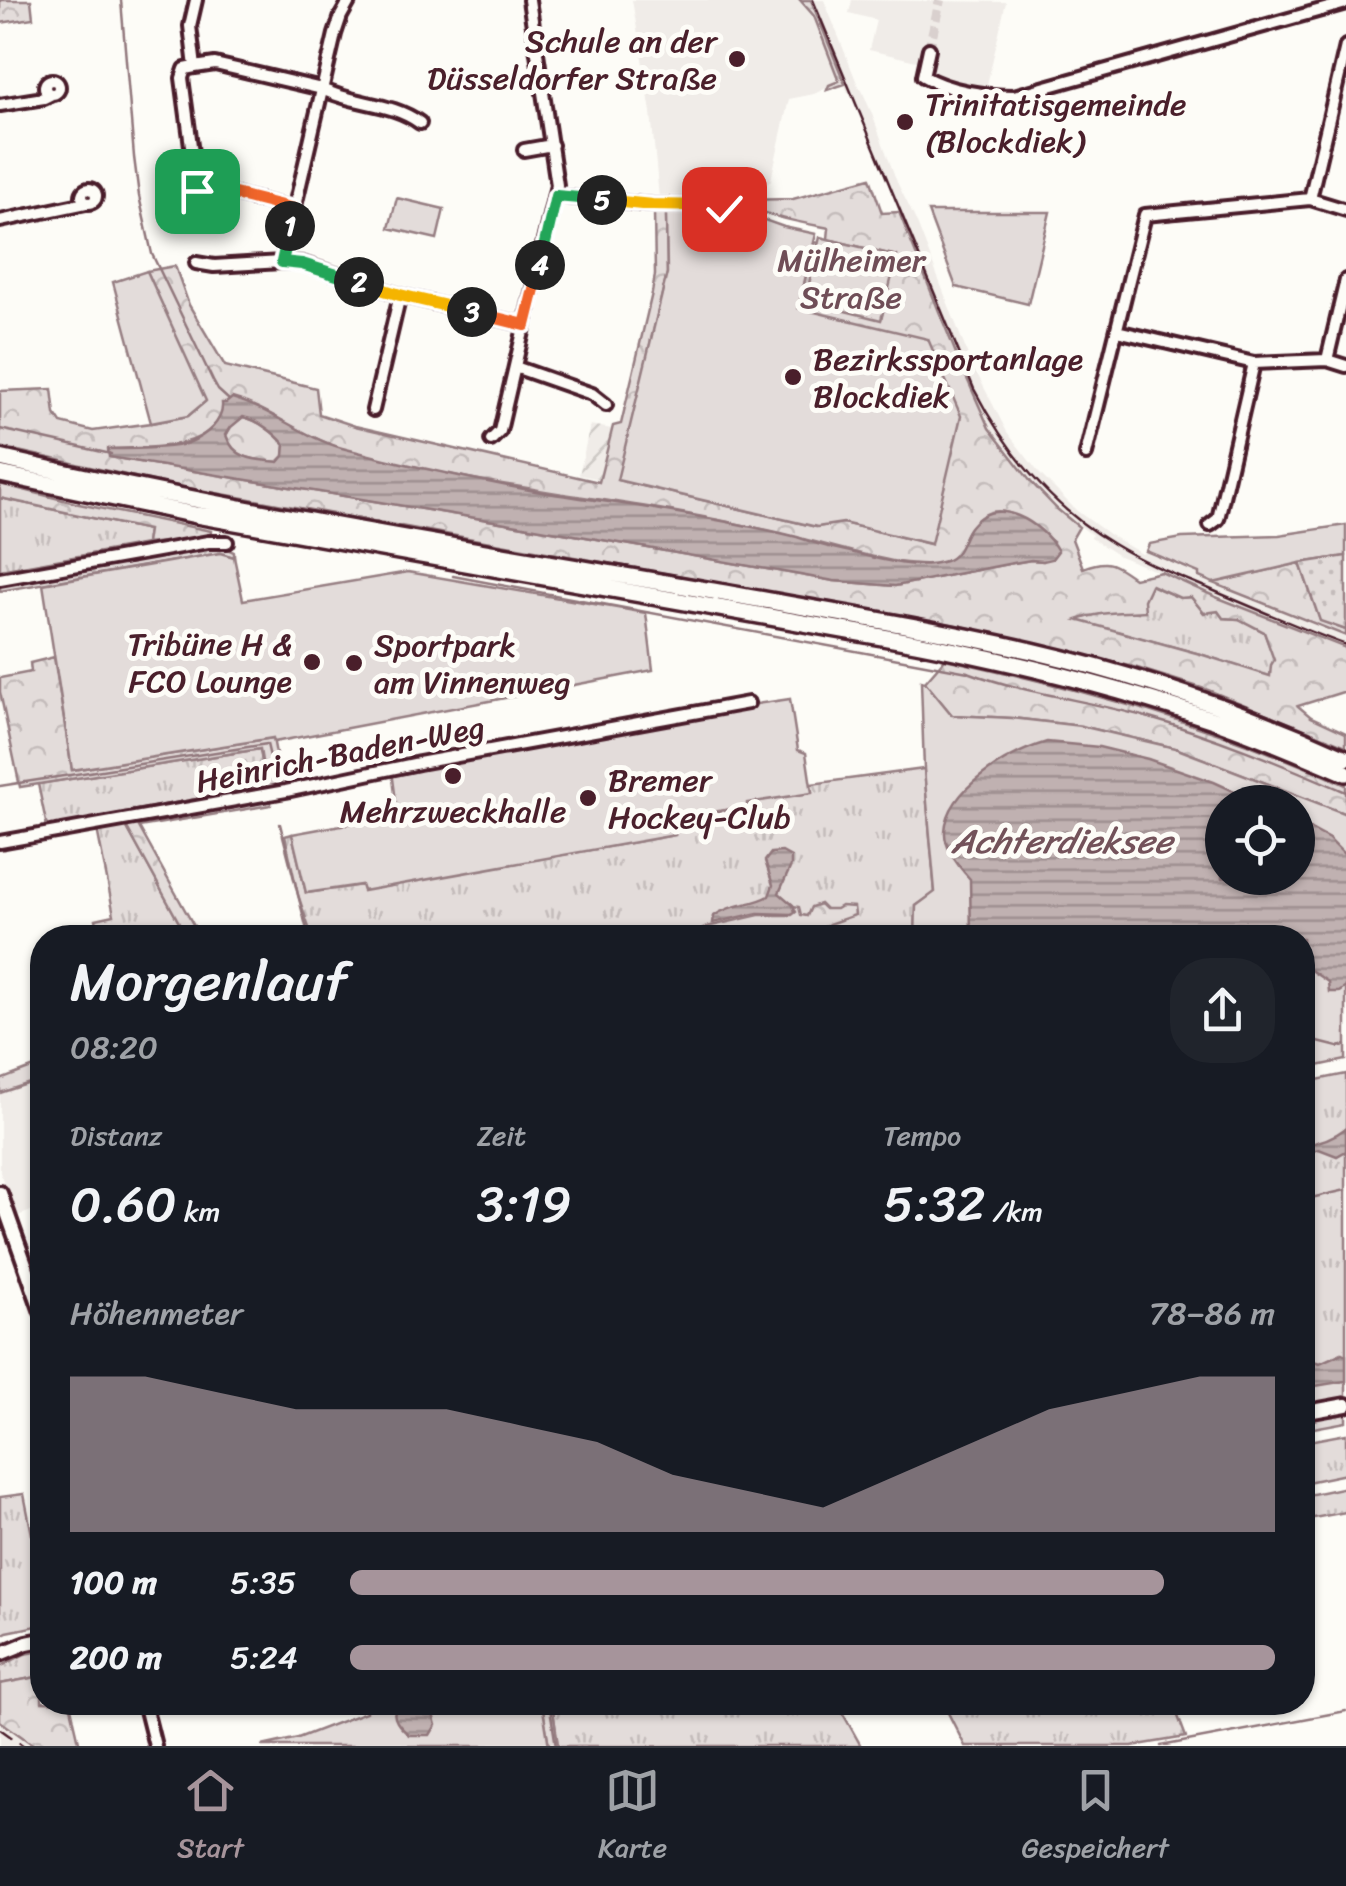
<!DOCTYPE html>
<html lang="de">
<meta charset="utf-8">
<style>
body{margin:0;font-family:Sriracha,sans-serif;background:#20242c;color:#f1f3f6;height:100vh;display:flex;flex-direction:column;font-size:38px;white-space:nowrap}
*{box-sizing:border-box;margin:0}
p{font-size:32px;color:#9ea1a6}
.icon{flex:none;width:55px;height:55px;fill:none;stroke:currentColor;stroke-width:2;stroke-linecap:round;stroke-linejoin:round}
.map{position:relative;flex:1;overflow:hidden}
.sheet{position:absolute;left:30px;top:925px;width:1285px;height:790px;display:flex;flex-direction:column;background:#171b24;border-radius:40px;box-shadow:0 2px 8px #0004}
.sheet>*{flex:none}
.fabs{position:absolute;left:1205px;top:785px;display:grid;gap:20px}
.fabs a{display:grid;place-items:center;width:110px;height:110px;border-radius:50%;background:#171b24;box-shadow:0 2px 8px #0004;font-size:50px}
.pin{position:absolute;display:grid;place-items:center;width:85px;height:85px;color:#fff;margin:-42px;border-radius:20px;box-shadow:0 5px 15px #0006}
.km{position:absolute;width:50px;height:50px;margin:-25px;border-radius:50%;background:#222;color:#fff;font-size:28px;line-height:50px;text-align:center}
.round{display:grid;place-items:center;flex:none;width:105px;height:105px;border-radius:40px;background:#20242c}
.summary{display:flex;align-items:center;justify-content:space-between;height:170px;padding:0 40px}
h1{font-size:55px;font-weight:600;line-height:75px}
.stats{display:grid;grid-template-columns:repeat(3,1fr);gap:15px;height:170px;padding:10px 40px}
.stats div{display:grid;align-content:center}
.stats b{font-size:50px;font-weight:600}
.stats small{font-size:28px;font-weight:400}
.stats p{font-size:28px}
.chart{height:280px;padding:20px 40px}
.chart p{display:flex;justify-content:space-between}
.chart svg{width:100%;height:180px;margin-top:10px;fill:#a6949b;opacity:.7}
ul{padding:0 40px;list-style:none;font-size:32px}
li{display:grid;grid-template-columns:160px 120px 1fr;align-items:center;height:75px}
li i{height:25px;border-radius:12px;background:#a6949b}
.dock{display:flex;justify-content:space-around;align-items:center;height:140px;border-top:2px solid #363941;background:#171b24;font-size:28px;color:#9ea1a6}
.dock a{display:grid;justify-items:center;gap:5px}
.dock .on{color:#a6949b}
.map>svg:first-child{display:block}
</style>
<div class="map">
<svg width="1346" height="1746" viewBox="0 0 1346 1746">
<defs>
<pattern id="industrial-furrows" width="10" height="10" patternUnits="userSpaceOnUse" patternTransform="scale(2.5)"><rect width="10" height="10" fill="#f0ece8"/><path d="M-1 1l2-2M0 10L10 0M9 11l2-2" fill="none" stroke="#cfcac7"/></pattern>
<pattern id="grass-tufts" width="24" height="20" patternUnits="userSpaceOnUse" patternTransform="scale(2.5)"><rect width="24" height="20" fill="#e3dcda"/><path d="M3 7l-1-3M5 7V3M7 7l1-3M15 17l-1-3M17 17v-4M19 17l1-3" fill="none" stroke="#c4bcbb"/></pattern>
<pattern id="forest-crowns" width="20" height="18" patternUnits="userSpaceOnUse" patternTransform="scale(2.5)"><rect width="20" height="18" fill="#e3dcda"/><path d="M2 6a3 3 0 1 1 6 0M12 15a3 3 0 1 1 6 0" fill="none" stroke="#c4bcbb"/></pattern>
<pattern id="garden-dots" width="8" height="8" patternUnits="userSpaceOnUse" patternTransform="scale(2.5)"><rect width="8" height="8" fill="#e3dcda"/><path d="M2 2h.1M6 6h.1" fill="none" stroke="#c4bcbb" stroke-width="1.8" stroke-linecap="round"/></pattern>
<pattern id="water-rules" width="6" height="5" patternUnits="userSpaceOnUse" patternTransform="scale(2.5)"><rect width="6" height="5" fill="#c0b1b1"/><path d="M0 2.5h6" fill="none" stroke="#9e8f90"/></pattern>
</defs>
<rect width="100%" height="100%" fill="#fdfcf7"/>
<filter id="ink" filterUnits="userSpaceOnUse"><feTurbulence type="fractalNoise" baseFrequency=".01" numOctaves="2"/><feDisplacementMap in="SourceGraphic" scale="20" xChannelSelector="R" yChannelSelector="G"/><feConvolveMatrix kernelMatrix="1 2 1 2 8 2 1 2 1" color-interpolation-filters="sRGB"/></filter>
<g filter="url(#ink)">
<path fill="#f0ece8" d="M632 0H800L814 16 839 82 814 94 789 99 771 180 762 189 724 190 695 184 692 197 659 198 651 112Z
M811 0H824L859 88H861L872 114 897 182 917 223 969 358 1007 432 1039 473 1077 511 1110 535 1142 554 1146 551 1200 574 1199 577 1346 636V648L1119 556 1091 538 1092 535 1057 509 999 444 989 428 957 356 851 93H848Z
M852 0 1006 2 986 89 940 78 929 64 869 50 876 20 849 13Z
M42 1079V1207L15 1217 0 1172V1093Z
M0 1721 35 1746H0Z"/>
<path fill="url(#industrial-furrows)" d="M590 425 612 429 600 479 579 475Z"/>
<path fill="url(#grass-tufts)" stroke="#967e82" stroke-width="2.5" d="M0 498 148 530 146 544 0 570Z
M1150 585 1180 598 1191 597 1204 613 1218 611 1223 618 1239 619 1264 632 1275 661 1270 677 1200 654 1074 620C1095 614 1116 608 1138 612Z
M260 749 266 786 47 827 38 784Z
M924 769 935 893 916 906 915 937H312L298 895 285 836 292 834 306 893 362 885 363 890 675 835 673 819 746 806V803L812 792 811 784Z
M125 824 187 937H99L96 919 114 915 97 829Z
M1346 1074V1401L1302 1409V1083Z
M1346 1409V1422L1303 1430V1416Z
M1346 1434V1474L1307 1482 1303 1472V1442Z
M1346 1487V1512L1303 1520V1496Z
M24 1494 36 1555 42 1554V1625L7 1632 0 1636V1497Z
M42 1651V1676L0 1684V1667L25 1654Z
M552 1703H837L861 1746H558Z
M943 1703H1173L1186 1737 1132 1746H965Z"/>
<path fill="url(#forest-crowns)" stroke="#967e82" stroke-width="2.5" fill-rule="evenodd" d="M0 0H31L33 18 0 23Z
M800 0H811L845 84 827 90 829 85 839 81 814 16Z
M870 178 882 213 899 212 957 356 989 428 1031 482 1057 509 1079 527 1072 539 1083 568C1107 559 1112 562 1134 578L1161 572 1216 597 1346 648V691L1298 706 1311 717 1346 733V746L1208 690 1134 667 961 626 171 485 0 447V391L52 389 55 414 61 423 93 431 151 423 188 416 205 402 147 271 175 266 189 305 225 366 316 388 319 414 355 426 599 482 613 426 621 424 652 293 655 275 654 211 666 213 667 273 618 480 816 527 843 523 930 544 798 308 814 242 819 243 805 301 881 319 896 256 828 239 829 228C798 222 765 217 738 200L793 199ZM258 408C285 422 312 439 340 448 442 478 549 491 653 508 700 516 748 525 795 537 829 545 863 556 898 562 913 564 944 568 956 555 963 548 963 536 970 528 997 491 1029 524 1053 542L1043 561 1031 560 1008 564 895 586 834 581 518 525 110 457 109 449C145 447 211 453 223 409ZM1151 585 1180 598 1191 597 1204 613 1218 611 1223 618 1239 619 1264 632 1274 660 1271 665 1270 676 1200 654 1077 620C1101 611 1120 613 1145 611L1144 600Z
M243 417C258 420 275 433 285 445L284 456 278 462C256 460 234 460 226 436L230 427Z
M0 484 79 504 211 531 210 537 146 544 148 530 0 498Z
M209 546 223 547 234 552V557L220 553 0 591V583Z
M1300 563 1320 620 1346 630V636L1213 583Z
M54 657 72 770 273 738 282 786 47 830V827L266 786 260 749 20 787 0 692V678L31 672 30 663Z
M945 659C1083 689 1217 726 1346 785V814L1175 748 1081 726 1012 718 952 715 925 682Z
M271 797V805L139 827 200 937H187L125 824Z
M820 904 825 909H836L841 906 854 907 855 915 829 924 809 937H688L707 927 759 915H792L796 912 793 906 799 907 801 915 807 916 811 907Z
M42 1676V1702L70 1703 80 1746H35L0 1721V1684Z
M542 1703H552L558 1746H549Z"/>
<path fill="#e3dcda" stroke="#967e82" stroke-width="2.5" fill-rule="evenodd" d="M397 198 444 209 437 239 389 228Z
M710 212 712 225 733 229 739 212H742L784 227 816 234 798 308 928 339 961 416 931 544 843 523 817 527 617 480 667 273 666 213Z
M928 212H1050L1028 304 956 287Z
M820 237 897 256 881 320 805 301Z
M147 271 206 401 188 416 151 423 113 282Z
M1346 525V556L1300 563 1213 583 1199 577V573L1146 551 1149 544 1182 538 1279 535Z
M220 553 234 557 243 600 408 572 646 613 653 670 274 742 273 738 72 770 43 584Z
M921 681 925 682 952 715 1012 718 1081 726 1175 748 1346 814V1060L1303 1069 1302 938H915L916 906 935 892 924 769ZM1222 802H1298V878H1222Z
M790 699 798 750 806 753 812 793 747 803V806L674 819 675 835 363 891 361 885 306 893 292 834 352 823 357 815 397 809 392 771 709 711Z
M42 1064V1079L0 1093V1080Z
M375 1702 542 1703 549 1746H262L298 1738 366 1712V1704Z"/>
<path fill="url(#garden-dots)" stroke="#967e82" stroke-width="2.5" d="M1346 556V630L1320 621 1300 563Z"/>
<path fill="url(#water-rules)" stroke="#91777b" stroke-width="2.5" fill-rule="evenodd" d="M232 398C271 409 303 437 342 448 398 463 456 476 513 487 560 496 608 501 655 509 702 517 750 525 797 537 809 541 821 546 833 548 867 555 911 572 945 561 962 555 961 538 971 526 997 494 1042 523 1058 551L1052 559 1043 561 1031 560 1008 564 895 586 834 581 518 525 109 457 108 449C127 449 172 449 188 443 205 436 224 422 222 403H226ZM243 417C258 420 275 433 285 445L284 456 279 462C256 460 234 460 226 435L231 427Z
M1047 742 1099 747 1148 759 1214 782 1258 802H1222V878H1298V822L1329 839 1346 856V987L1339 992H1329L1328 982 1303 965 1302 938 1263 937C1247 916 1227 922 1209 937H971L970 879C959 867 944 848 945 831 948 787 1010 753 1047 742Z
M782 852 791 857V866L779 893 793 905 795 912 791 914 758 913 713 923 714 916C731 903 752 906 769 896L773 885 765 861 771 853Z
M1346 1128V1151L1337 1156 1319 1149 1303 1154V1145C1319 1143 1333 1138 1346 1128Z
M1342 1353 1346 1355V1381L1303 1388V1361L1310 1360 1320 1363Z
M403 1705 421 1707 433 1714 436 1725 430 1735H409C401 1728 389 1717 397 1706Z"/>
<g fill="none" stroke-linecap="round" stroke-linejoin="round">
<path stroke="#91777b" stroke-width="2.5" d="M121 0 134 157 139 196 152 254 213 381 218 390 229 400
M0 429 111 454
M453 576 968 672C1026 694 1087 700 1146 717 1214 736 1281 764 1346 792
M0 786 267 744 276 783
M280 824 309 938
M1225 925 1229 938
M1302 1038 1338 1047 1346 1045
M1302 1200 1346 1190
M549 1702 556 1746
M1161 1746 1346 1711"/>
<path stroke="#d9d0ce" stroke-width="10" stroke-dasharray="10 5" stroke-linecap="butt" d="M929 49 940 0"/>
<defs>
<path id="minor" d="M196 0 190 26 195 67 185 69 182 78 197 191 215 189 294 209
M929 49 923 76C948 91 985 96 1014 96L1346 3
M195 67 215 64 322 89C354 105 392 102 420 123
M45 87a7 7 0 1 1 14 0a7 7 0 1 1-14 0Z
M0 105 44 98 52 94
M524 150 552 145
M82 196a7 7 0 1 1 14 0a7 7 0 1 1-14 0Z
M556 196 653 205 712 206 724 209
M1310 199 1346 46
M0 221 86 203
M282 262 335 34 341 16 350 0
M196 263 214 266 282 262 302 263 400 295 525 325
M1117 331 1254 363 1327 360 1346 366
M1327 360 1346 280
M515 367 592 394 606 405
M373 410 400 295
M491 440 500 431 557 185 529 0
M1086 454 1145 215 1310 199 1346 210
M1210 525 1218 519 1254 363
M0 579 208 542H227
M0 842 286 791 419 763 748 703
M144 1702 155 1746"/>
<path id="major" d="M0 1193 42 1312
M1302 1413 1346 1405
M0 1654 27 1643 42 1640"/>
<path id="highway" d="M0 458C236 512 475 550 713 591 819 610 927 627 1032 651 1140 676 1245 712 1346 758
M0 474 196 515 916 643C1019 663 1120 688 1219 722 1262 737 1304 755 1346 773"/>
</defs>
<use href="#minor" stroke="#4a1f2b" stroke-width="18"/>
<use href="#major" stroke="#4a1f2b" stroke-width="20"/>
<use href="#highway" stroke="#4a1f2b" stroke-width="22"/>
<use href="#minor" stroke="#fdfcf7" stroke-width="10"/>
<use href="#major" stroke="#fdfcf7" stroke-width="12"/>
<use href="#highway" stroke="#fdfcf7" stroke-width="15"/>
<path stroke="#4a1f2b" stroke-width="2.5" d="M813 0 974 389C1007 453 1052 508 1115 545 1148 565 1184 578 1219 593 1261 611 1303 629 1346 645"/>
<path stroke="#4a1f2b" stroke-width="2.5" stroke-dasharray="15 8" stroke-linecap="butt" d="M0 1729 24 1746"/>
</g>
</g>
<g fill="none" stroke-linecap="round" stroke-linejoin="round" filter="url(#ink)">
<defs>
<path id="split-1" d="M197 191 215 189 294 209 290 226"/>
<path id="split-2" d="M290 226 282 262 302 264 359 282"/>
<path id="split-3" d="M359 282 400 295 472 312"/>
<path id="split-4" d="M472 312 525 325 540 265"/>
<path id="split-5" d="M540 265 556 196 602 200"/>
<path id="split-6" d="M602 200 652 205 712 206 724 209"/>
</defs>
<use href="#split-1" stroke="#fff" stroke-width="20"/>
<use href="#split-2" stroke="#fff" stroke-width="20"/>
<use href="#split-3" stroke="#fff" stroke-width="20"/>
<use href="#split-4" stroke="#fff" stroke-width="20"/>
<use href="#split-5" stroke="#fff" stroke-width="20"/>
<use href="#split-6" stroke="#fff" stroke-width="20"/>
<use href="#split-1" stroke="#f0652b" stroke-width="12"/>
<use href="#split-2" stroke="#22a559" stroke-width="12"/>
<use href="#split-3" stroke="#f5b400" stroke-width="12"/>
<use href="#split-4" stroke="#f0652b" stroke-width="12"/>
<use href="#split-5" stroke="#22a559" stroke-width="12"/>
<use href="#split-6" stroke="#f5b400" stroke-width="12"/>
</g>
<g fill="#4a1f2b" stroke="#fdfcf7" stroke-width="4">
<circle cx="737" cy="59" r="10"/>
<circle cx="905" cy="122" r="10"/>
<circle cx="793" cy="377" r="10"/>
<circle cx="312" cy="662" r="10"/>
<circle cx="354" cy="663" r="10"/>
<circle cx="453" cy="776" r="10"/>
<circle cx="588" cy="798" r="10"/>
</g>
<g text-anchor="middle" stroke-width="10" stroke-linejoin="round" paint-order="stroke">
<g font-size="32" fill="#4a1f2b" stroke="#fdfcf7" text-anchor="start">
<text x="717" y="52" text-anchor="end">Schule an der<tspan x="717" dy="37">Düsseldorfer Straße</tspan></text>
<text x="925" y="115">Trinitatisgemeinde<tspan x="925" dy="37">(Blockdiek)</tspan></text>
<text x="813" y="370">Bezirkssportanlage<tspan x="813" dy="37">Blockdiek</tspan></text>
<text x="292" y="655" text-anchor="end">Tribüne H &amp;<tspan x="292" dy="37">FCO Lounge</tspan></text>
<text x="374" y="656">Sportpark<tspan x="374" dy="37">am Vinnenweg</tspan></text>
<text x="608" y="791">Bremer<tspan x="608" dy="37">Hockey-Club</tspan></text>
<text x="453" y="822" text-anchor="middle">Mehrzweckhalle</text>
</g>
<g font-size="32" fill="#704e57" stroke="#fdfcf7">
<text x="851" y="271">Mülheimer<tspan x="851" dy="37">Straße</tspan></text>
</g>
<g font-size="32" fill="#4a1f2b" stroke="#fdfcf7">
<text transform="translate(340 754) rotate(-11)" y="11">Heinrich-Baden-Weg</text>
</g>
<g font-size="35" font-style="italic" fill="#73525a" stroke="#fdfcf7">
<text x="1062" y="853">Achterdieksee</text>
</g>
</g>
</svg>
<div class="fabs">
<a><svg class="icon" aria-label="locate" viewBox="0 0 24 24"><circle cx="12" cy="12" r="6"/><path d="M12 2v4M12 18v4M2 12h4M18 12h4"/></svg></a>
</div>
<div class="pin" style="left:197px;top:191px;background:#1e9e55"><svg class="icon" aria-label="arrive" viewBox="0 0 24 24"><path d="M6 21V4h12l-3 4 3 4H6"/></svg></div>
<div class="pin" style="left:724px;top:209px;background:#d93025"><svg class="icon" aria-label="check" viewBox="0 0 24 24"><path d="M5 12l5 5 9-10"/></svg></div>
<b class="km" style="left:290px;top:226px">1</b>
<b class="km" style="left:359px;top:282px">2</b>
<b class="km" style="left:472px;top:312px">3</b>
<b class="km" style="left:540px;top:265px">4</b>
<b class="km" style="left:602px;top:200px">5</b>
<section class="sheet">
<div class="summary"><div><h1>Morgenlauf</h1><p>08:20</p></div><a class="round"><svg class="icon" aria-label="share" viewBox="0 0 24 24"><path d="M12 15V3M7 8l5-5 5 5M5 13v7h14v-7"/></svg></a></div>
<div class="stats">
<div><p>Distanz</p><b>0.60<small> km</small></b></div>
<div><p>Zeit</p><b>3:19</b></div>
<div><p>Tempo</p><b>5:32<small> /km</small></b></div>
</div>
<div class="chart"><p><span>Höhenmeter</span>78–86 m</p>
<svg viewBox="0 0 160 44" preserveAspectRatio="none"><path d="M0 44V6L10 6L20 10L30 14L40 14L50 14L60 18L70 22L80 30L90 34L100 38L110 30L120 22L130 14L140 10L150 6L160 6V44z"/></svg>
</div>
<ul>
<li><b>100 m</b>5:35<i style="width:88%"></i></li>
<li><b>200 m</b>5:24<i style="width:100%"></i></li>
</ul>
</section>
</div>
<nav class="dock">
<a class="on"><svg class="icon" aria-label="home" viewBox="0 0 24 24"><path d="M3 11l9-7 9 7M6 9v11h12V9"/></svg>Start</a>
<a><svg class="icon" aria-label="map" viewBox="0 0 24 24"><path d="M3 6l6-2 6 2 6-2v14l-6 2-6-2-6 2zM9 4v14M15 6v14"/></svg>Karte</a>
<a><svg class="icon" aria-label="saved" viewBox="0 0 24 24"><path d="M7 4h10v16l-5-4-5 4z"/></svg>Gespeichert</a>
</nav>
